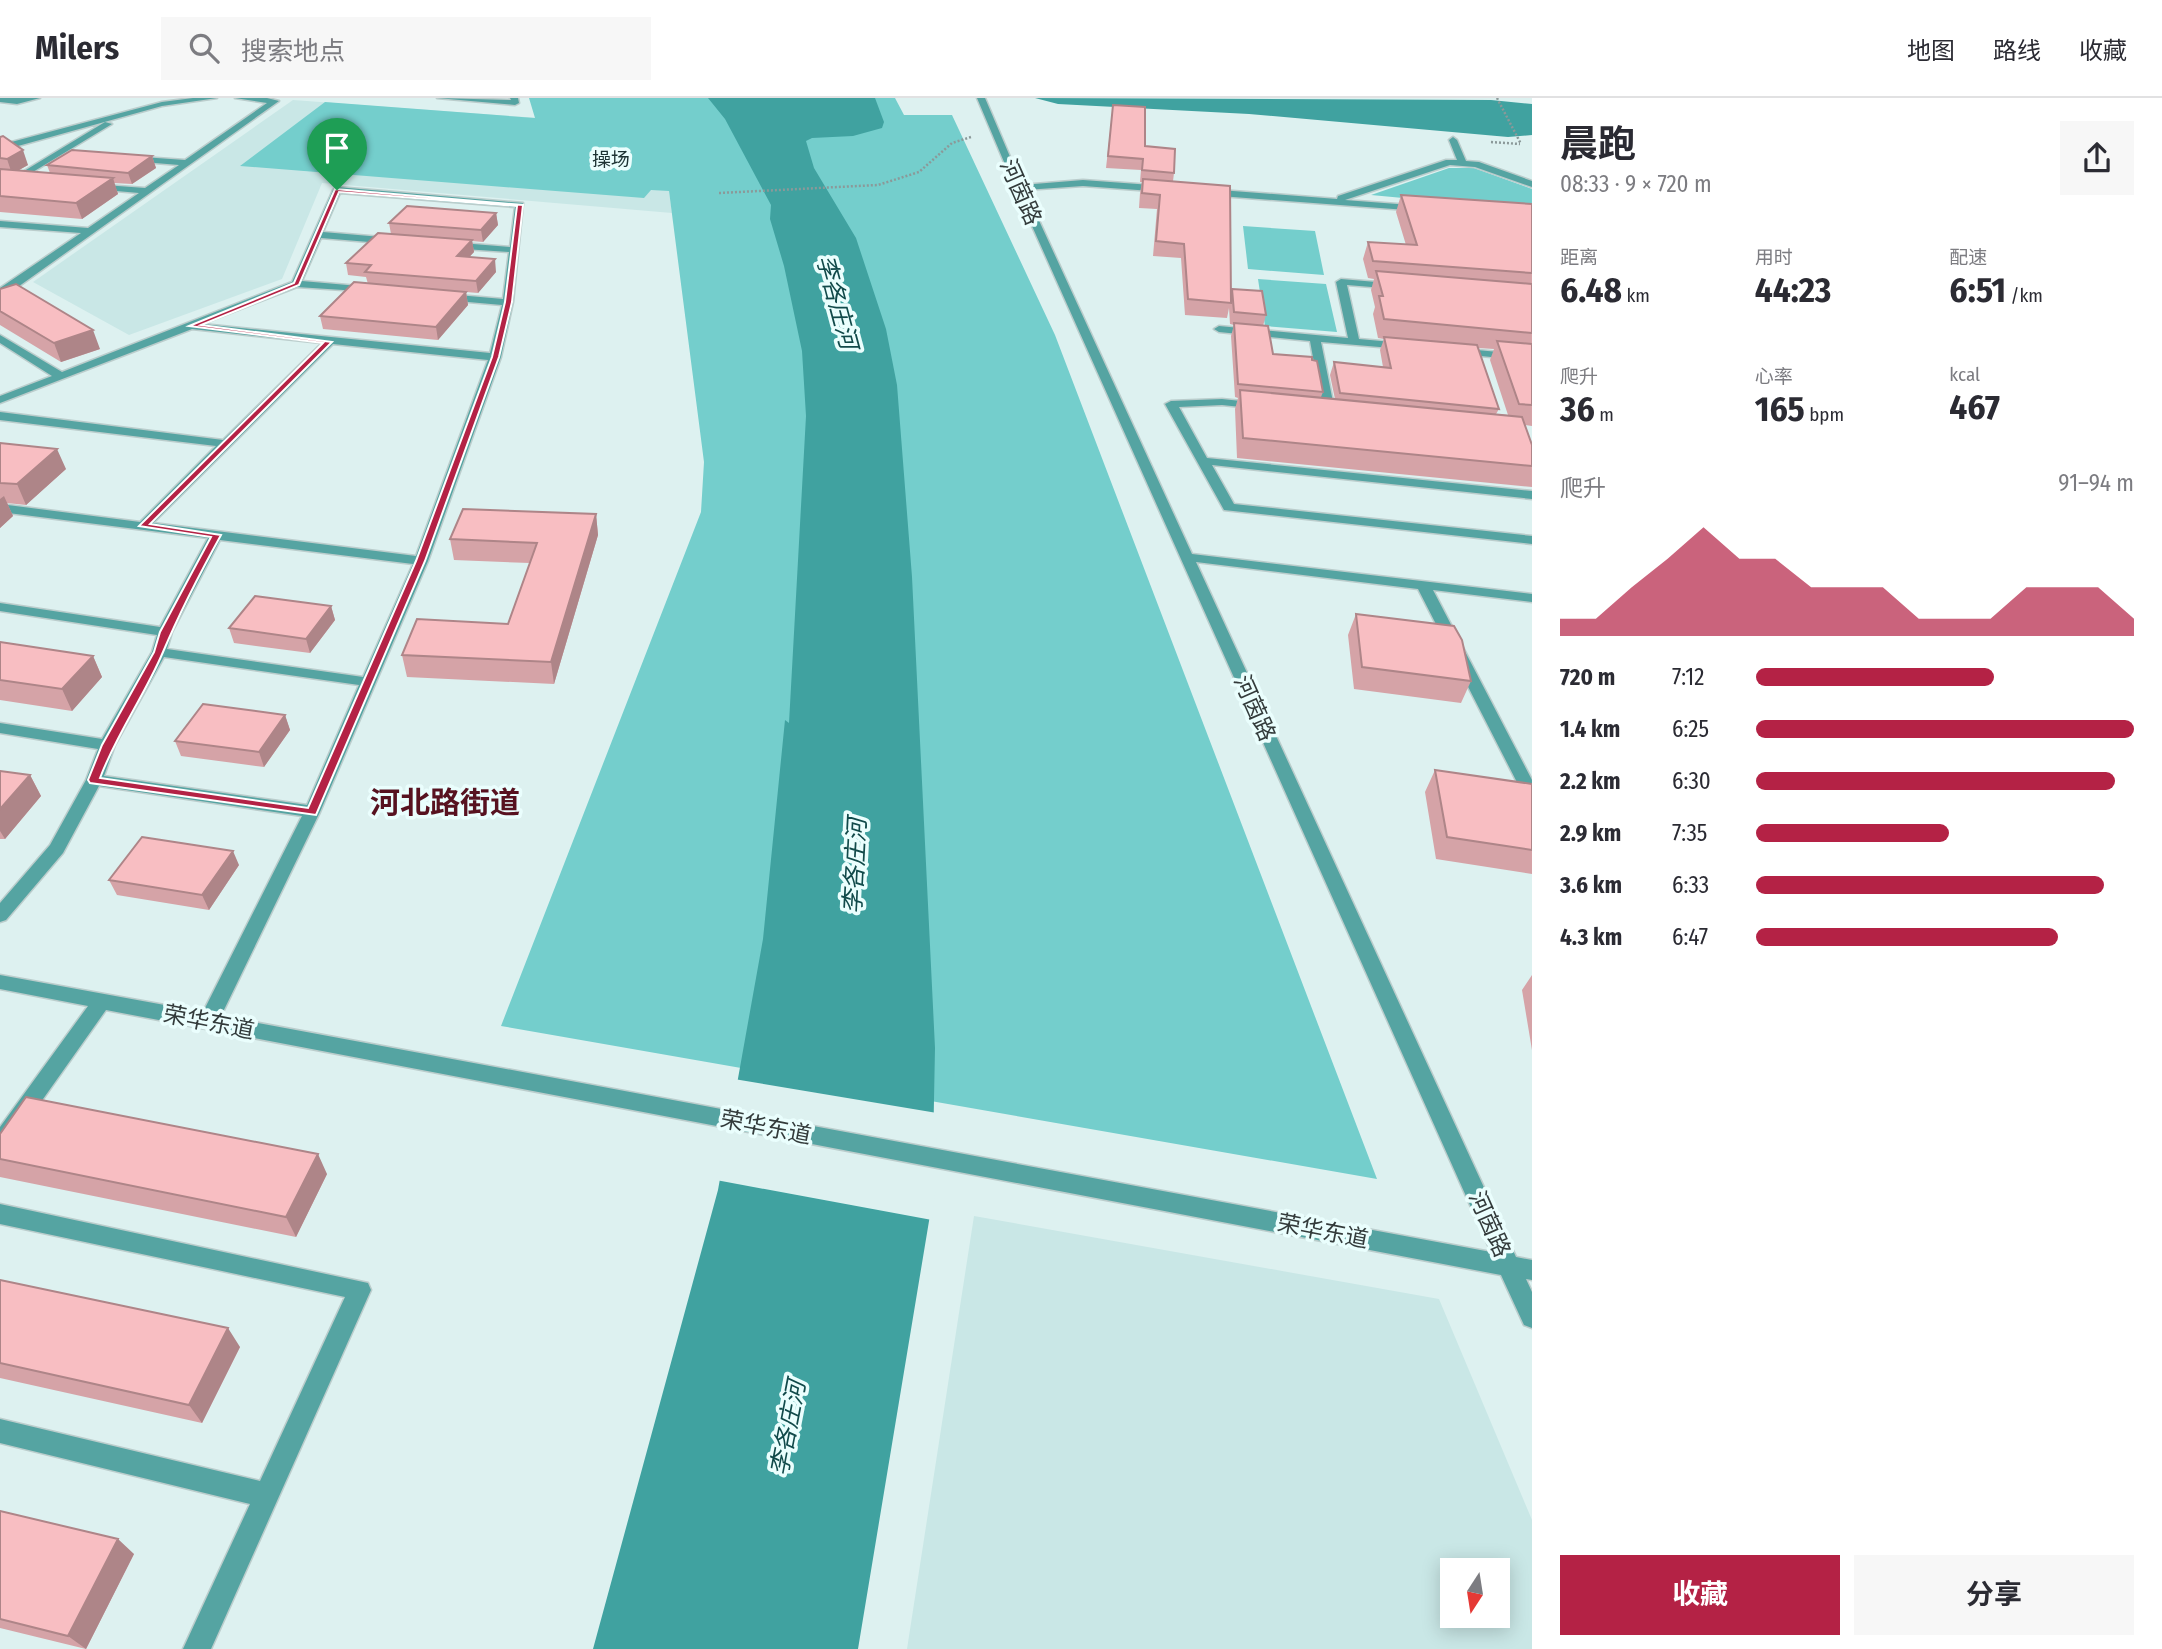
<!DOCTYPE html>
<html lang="zh">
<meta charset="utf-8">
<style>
body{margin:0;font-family:"Fira Sans Condensed","Noto Sans SC",sans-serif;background:#f7f7f7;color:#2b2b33;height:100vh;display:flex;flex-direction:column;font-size:26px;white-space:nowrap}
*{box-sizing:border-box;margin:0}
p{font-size:23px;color:#7c7c81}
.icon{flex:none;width:38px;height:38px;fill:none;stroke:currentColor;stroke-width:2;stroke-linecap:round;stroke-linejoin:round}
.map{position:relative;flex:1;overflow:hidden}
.drawer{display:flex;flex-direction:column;background:#fff;width:630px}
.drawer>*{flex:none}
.needle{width:46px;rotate:192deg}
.controls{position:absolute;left:1440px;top:1460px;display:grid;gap:14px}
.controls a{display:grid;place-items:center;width:70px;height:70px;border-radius:0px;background:#fff;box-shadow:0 4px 18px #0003;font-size:35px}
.pin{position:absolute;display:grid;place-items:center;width:60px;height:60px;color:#fff;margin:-72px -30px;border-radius:50% 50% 50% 0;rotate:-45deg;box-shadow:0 0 7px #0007}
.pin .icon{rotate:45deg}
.round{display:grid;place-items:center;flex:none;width:74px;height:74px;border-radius:0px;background:#f7f7f7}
.head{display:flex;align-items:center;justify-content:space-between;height:119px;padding:0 28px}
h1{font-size:38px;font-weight:700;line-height:52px}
.metrics{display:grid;grid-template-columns:repeat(3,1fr);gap:10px;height:119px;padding:7px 28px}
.metrics div{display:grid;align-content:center}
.metrics b{font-size:35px;font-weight:700}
.metrics small{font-size:19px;font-weight:400}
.metrics p{font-size:19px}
.chart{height:196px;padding:14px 28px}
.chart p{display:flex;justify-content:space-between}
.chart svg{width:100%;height:126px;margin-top:7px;fill:#b42245;opacity:.7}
.cta{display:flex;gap:14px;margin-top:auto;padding:14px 28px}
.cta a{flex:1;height:80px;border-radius:0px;background:#b42245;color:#fff;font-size:28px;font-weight:700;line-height:80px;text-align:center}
.cta a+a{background:#f7f7f7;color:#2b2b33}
ul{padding:0 28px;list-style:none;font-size:23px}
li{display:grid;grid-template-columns:112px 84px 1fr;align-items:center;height:52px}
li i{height:18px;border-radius:9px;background:#b42245}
header{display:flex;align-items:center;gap:42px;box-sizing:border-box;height:98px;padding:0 35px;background:#fff;border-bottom:2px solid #e1e1e2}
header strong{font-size:33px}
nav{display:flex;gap:38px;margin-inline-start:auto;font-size:24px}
.search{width:490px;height:63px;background:#f7f7f7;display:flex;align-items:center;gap:18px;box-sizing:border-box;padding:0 24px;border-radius:0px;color:#7c7c81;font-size:26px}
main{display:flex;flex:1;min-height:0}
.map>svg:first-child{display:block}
</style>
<header>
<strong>Milers</strong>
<div class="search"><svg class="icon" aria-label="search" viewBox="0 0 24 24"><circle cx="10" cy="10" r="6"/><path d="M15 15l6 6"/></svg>搜索地点</div>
<nav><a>地图</a><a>路线</a><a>收藏</a></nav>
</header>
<main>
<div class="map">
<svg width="1532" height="1551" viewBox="0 0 1532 1551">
<rect width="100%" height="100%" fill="#ddf1f0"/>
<path fill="#c9e7e6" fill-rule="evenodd" d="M293 2 660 29 672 115 322 85 282 181 129 237 33 184Z
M974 1118 1439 1201 1532 1422V1551H907ZM1452 1472H1498V1517H1452Z"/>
<path fill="#74cecc" d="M529 0H895L904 17H952L1055 237 1377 1081 501 928 701 414 704 364 669 93 651 92 644 100 240 68 325 4 535 20Z
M1449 70H1474L1532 91V112L1371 97Z
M1243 128 1315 133 1324 177 1248 171Z
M1258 181 1326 186 1337 234 1265 228Z"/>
<path fill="#40a2a0" d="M708 0H875L884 24 882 30 853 38 812 40 806 43 814 70 856 140 886 231 897 287 912 479 935 950 932 1105 858 1551H593L718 1092 763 841 785 622 789 625 806 318 802 253 784 168 770 121 771 107 725 21Z
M1035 0 1491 2 1532 6V37L1508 39 1249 16 1058 6Z"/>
<path fill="#ddf1f0" d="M734 981 937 1015 936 1089 932 1122 716 1082Z"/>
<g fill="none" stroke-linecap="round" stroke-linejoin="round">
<defs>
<path id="minor" d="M0 0H40L17 6 0 4Z
M193 0H217L162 8 0 53V47L162 4Z
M235 0H267L279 3 15 191 0 197V190L81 135 0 129V123L88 130 139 95 94 91 90 88 91 86 145 90 179 67 131 63 128 58 185 62 267 5Z
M437 0 511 2 510 0H518L519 5 515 7Z
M977 0H985L1022 87 1083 82 1165 88 1169 91 1165 94 1083 88 1025 92 1192 456 1532 496V504L1433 492 1532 682V704L1524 698 1418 491 1196 464 1516 1159 1532 1162V1182L1526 1181 1532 1194V1230L1524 1227 1501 1177 106 912 7 1052 0 1055V1029L88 908 0 891V877L203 914 302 718 99 688 63 755 6 822 0 824V805L50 747 86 682 98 651 0 635V625L102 641 152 554 157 537 0 513V505L160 529 208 440 0 414V406L140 424 216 348 0 322V314L223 342 322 245 192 231 0 305V298L52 278 0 245V237L62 274 292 184 333 92 337 89 523 105 513 204 501 259 428 463 320 714 221 918 1491 1154 1015 90ZM340 95 515 109 510 149 449 144 444 147 449 150 509 154 503 201 446 196 441 199 446 202 502 207 490 255 202 226 297 189 374 194 375 192 370 189 302 183 321 140 393 146 398 143 393 140 323 134ZM333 246 488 262 416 458 153 425ZM220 442 413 466 363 579 167 551 172 534ZM164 559 359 587 307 707 104 678 115 647Z
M105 24 112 26 18 83 11 81Z
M1453 39 1457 42 1466 63 1479 64 1532 83V89L1475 69 1450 67 1345 102 1423 108V112L1420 113 1207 97 1203 94 1207 91 1337 101 1338 98 1446 62H1457L1449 42Z
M1341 181 1400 186V190L1396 191 1347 187 1359 241 1403 245 1408 248 1403 251 1321 244 1335 314 1329 318 1323 314 1310 243 1219 234 1214 231 1219 228 1348 240 1336 184Z
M1455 250 1532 257V263L1451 255 1450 253Z
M1222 301 1260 305 1266 308 1260 311 1222 307 1179 309 1207 360 1532 393V401L1212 367 1234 406 1532 438V446L1224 412 1165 306 1171 303Z
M0 1106 368 1185 371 1192 211 1551H183L250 1406 0 1345V1321L260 1383 345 1199 0 1126Z"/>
</defs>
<use href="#minor" stroke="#bbcdcc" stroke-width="3"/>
<path stroke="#8b9999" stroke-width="2.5" stroke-dasharray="2 2" stroke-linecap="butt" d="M1497 0 1521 46
M1491 44 1520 46
M719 95 878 87 919 74 952 45 971 39"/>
<use href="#minor" fill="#55a4a2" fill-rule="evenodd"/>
</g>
<path fill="#d5a3a7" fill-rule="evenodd" d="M1113 7 1145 48 1174 75 1173 83 1231 196 1232 191 1266 217 1263 228 1273 256 1323 294 1321 299 1335 301 1330 277 1334 264 1383 269 1380 252 1384 241 1378 240 1373 216 1375 209 1371 192 1374 181 1368 180 1363 161 1368 144 1406 147 1396 114 1401 97 1532 106V328L1525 327 1532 368V389L1237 360 1235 311 1238 300 1235 299 1231 238 1234 227 1230 226 1229 210 1227 220 1185 217 1181 160 1153 158 1157 111 1139 110 1140 95 1142 84H1140L1141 72 1106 70ZM1478 250 1494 251 1490 262 1508 317 1496 316 1499 311Z
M0 39 28 67 19 72 50 75 47 67 152 58 156 70 132 86 114 85 118 96 82 121 0 114Z
M496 115 498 127 483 144 472 143 474 154 469 159 496 174 478 195 466 194 468 207 438 242 323 231 320 218 368 186 366 179 348 177 346 165 391 136 389 125Z
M0 191 100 251 61 264 0 227Z
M0 345 66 371 26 407 7 405 13 418 0 430Z
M596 416 598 437 554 586 407 579 402 557 508 526 530 465 454 462 450 441Z
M331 508 335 522 310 555 234 545 229 530Z
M1356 516 1471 583 1461 605 1354 591 1348 537Z
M0 544 93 558 102 579 72 613 0 602Z
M285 617 290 632 264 669 181 658 175 643Z
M1435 672 1532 686V776L1436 761 1425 694Z
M0 673 30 677 41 698 5 741H0Z
M239 767 209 812 117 797 109 782Z
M1532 877V952L1522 892Z
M0 1036 327 1076 296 1139 0 1079Z
M0 1182 240 1249 202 1325 0 1280Z
M0 1413 134 1456 86 1551 0 1530Z"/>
<path fill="#ae8588" d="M23 52 28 67 12 76 7 61Z
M152 58 156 70 132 86 128 75Z
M113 80 118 96 82 121 76 105Z
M496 115 498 127 483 144 481 132Z
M472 142 474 154 459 170 457 158Z
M495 161 496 174 478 195 476 183Z
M466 194 468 207 438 242 436 229Z
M93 232 100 251 61 264 54 245Z
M57 351 66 371 26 407 17 386Z
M4 398 13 418 0 430V401Z
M596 416 598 437 554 586 551 564Z
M331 508 335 522 310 555 306 541Z
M93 558 102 579 72 613 62 591Z
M285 617 290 632 264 669 259 654Z
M30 677 41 698 5 741 0 733V711Z
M233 753 239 767 209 812 202 797Z
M318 1056 327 1076 296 1139 286 1119Z
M228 1230 240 1249 202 1325 189 1307Z
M118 1441 134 1456 86 1551 68 1538Z"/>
<path fill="#f8bec2" stroke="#ae8588" stroke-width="2" d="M1113 7 1145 9V48L1175 51 1174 75 1142 72 1143 61 1108 58Z
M3 38 23 52 7 61 0 60V39Z
M72 52 152 58 128 75 47 67Z
M0 71 113 80 76 105 0 98Z
M1143 81 1230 88 1231 205 1188 201 1184 146 1156 143 1160 97 1142 95Z
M1401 97 1532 106V175L1373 163 1368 144 1417 147Z
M407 108 496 115 481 132 389 125Z
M378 135 472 142 457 158 495 161 476 183 365 174 371 167 346 165Z
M1376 173 1532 186V235L1384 221 1379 198H1383Z
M354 184 466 194 436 229 320 218Z
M16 186 93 232 54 245 0 213V191Z
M1232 191 1262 193 1266 217 1234 214Z
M1234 225 1268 228 1273 256 1312 259V262L1317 263 1323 294 1238 286Z
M1384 239 1477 247 1499 311 1340 295 1334 264 1391 270Z
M1497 243 1532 246V307L1519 306Z
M1240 292 1522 319 1532 347V368L1243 340Z
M0 345 57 351 17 386 0 385Z
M463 411 596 416 551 564 402 557 417 521 508 526 537 445 450 441Z
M255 498 331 508 306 541 229 530Z
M1356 516 1454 528 1462 542 1471 583 1362 569Z
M0 544 93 558 62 591 0 582Z
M203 606 285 617 259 654 175 643Z
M1435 672 1532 686V752L1447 739Z
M0 673 30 677 0 711Z
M142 739 233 753 202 797 109 782Z
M26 999 318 1056 286 1119 0 1061V1036Z
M0 1182 228 1230 189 1307 0 1265Z
M0 1413 118 1441 68 1538 0 1521Z"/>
<path fill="#b42245" stroke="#fff" stroke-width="2" fill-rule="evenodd" d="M335 91 523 107 512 204 499 259 425 463 316 717 90 685 88 682 102 647 154 554 160 534 211 439 139 428 323 245 189 228 294 185ZM339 94 517 108 505 204 492 259 416 463 308 710 100 680C117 635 145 597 163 554 180 514 200 475 221 437L150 426 332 244 201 227 299 187Z"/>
<g text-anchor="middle" stroke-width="7" stroke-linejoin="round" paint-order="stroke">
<g font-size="19" fill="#1d3333" stroke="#eafefd">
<text x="611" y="68">操场</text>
</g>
<g font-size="23" fill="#333b3b" stroke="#eafefd">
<text transform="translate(1021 94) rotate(66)" y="8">河茵路</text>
<text transform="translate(1255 610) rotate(66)" y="8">河茵路</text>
<text transform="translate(209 924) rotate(11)" y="8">荣华东道</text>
<text transform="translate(766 1029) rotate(11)" y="8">荣华东道</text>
<text transform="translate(1490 1126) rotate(66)" y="8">河茵路</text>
<text transform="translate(1323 1133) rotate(11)" y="8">荣华东道</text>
</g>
<g font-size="24" font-style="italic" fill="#114a4a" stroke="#eafefd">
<text transform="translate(837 204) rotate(75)" y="8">李各庄河</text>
<text transform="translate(855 768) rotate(-87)" y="8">李各庄河</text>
<text transform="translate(788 1330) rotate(-79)" y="8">李各庄河</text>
</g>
<g font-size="30" font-weight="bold" fill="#571220" stroke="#eafefd">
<text x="445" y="715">河北路街道</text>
</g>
</g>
</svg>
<div class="controls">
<a><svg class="needle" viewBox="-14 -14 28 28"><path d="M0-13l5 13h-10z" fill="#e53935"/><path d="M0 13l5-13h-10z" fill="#7c7c81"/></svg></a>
</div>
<div class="pin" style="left:337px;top:92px;background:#1e9e55"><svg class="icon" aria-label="arrive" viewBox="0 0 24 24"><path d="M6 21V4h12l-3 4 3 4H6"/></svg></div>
</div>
<section class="drawer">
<div class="head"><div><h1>晨跑</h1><p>08:33 · 9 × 720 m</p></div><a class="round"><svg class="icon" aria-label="share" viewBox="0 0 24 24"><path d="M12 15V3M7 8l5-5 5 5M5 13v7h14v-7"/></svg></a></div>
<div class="metrics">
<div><p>距离</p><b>6.48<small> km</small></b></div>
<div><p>用时</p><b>44:23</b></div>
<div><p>配速</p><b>6:51<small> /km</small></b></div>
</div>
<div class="metrics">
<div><p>爬升</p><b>36<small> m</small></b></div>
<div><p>心率</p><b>165<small> bpm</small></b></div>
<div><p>kcal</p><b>467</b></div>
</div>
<div class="chart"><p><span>爬升</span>91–94 m</p>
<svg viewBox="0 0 160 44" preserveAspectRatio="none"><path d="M0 44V38L10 38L20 27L30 17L40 6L50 17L60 17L70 27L80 27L90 27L100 38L110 38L120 38L130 27L140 27L150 27L160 38V44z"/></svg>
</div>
<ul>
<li><b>720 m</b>7:12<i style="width:63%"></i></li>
<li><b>1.4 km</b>6:25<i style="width:100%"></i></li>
<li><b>2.2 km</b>6:30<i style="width:95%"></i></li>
<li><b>2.9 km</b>7:35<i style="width:51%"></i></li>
<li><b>3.6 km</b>6:33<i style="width:92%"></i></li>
<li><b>4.3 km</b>6:47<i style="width:80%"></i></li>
</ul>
<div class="cta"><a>收藏</a><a>分享</a></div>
</section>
</main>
